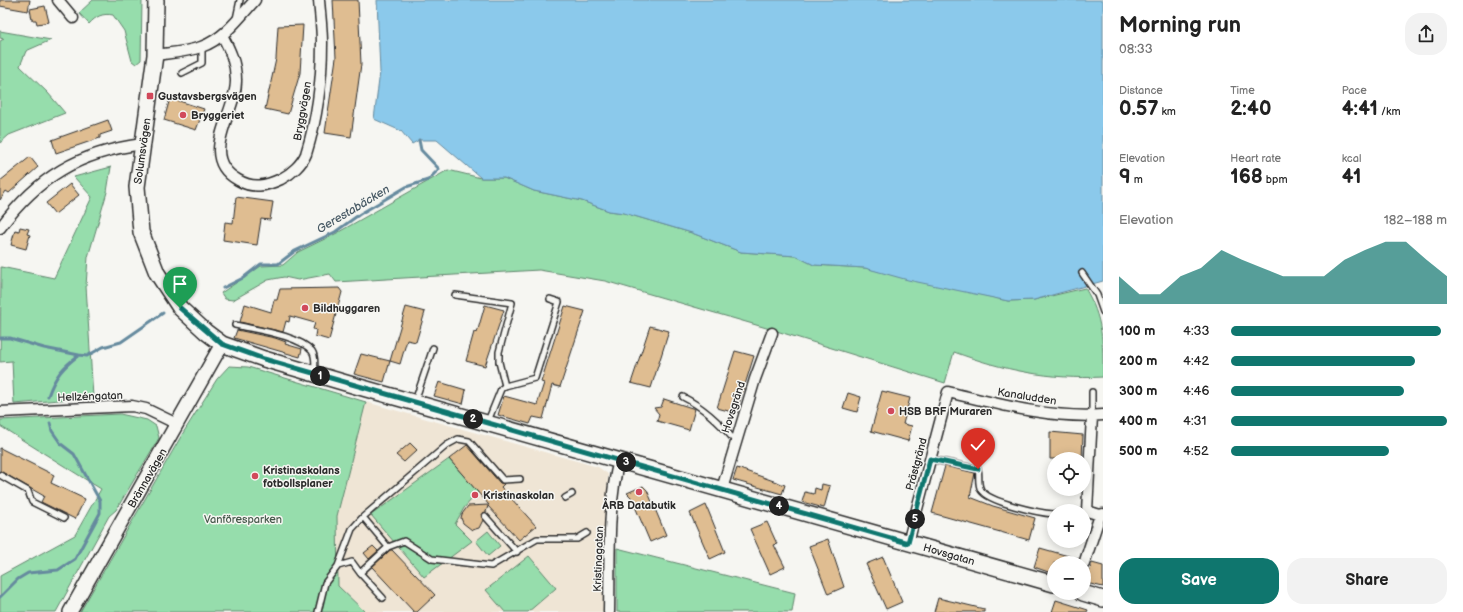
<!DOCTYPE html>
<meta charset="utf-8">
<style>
body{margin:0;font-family:"Balsamiq Sans",sans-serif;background:#f2f2f2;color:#222;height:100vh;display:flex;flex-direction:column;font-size:15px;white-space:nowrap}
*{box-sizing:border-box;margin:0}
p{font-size:13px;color:#767676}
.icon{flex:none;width:22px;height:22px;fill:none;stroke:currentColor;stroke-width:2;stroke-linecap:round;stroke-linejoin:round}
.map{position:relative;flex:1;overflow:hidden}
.details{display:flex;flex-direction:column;background:#fff;width:360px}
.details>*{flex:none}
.buttons{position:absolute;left:1047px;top:452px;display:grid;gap:8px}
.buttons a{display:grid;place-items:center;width:44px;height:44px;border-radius:50%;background:#fff;box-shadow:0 2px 10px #0003;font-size:20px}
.pin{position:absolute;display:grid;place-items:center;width:34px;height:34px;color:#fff;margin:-41px -17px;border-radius:50% 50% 50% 0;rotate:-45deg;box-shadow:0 0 4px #0007}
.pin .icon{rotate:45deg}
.km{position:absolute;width:20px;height:20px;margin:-10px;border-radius:50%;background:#222;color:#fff;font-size:11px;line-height:20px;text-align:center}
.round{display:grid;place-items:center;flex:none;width:42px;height:42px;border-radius:16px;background:#f2f2f2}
.head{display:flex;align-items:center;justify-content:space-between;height:68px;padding:0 16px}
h1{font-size:22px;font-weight:800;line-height:30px}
.stats{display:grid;grid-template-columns:repeat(3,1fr);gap:6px;height:68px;padding:4px 16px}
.stats div{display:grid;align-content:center}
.stats b{font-size:20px;font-weight:800}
.stats small{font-size:11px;font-weight:400}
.stats p{font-size:11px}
.chart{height:112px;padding:8px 16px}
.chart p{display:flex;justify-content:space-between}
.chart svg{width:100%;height:72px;margin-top:4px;fill:#0f766e;opacity:.7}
.cta{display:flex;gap:8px;margin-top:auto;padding:8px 16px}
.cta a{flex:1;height:46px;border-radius:16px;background:#0f766e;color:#fff;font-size:16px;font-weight:800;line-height:46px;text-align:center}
.cta a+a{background:#f2f2f2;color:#222}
ul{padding:0 16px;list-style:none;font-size:13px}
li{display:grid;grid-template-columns:64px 48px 1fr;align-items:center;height:30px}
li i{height:10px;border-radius:5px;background:#0f766e}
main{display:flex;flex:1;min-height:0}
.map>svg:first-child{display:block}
</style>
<main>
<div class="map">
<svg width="1103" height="612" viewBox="0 0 1103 612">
<rect width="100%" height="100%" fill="#f6f6f2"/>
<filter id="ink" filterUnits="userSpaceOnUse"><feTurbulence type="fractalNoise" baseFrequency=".025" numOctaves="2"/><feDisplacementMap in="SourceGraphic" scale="8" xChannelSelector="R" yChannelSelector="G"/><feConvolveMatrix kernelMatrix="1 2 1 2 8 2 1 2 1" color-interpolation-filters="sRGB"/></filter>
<g filter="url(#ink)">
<path fill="#efe5d5" d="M366 402 598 467 608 474 603 612H365L338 586 337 516Z"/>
<path fill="#96ddac" stroke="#60846c" d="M93 0H142L141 60 136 64 132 61 124 31 113 15C103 13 96 16 89 24L79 13Z
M0 31 51 40 26 51 20 66 48 93 65 113 9 135 0 143V41L4 39 0 38Z
M111 167 107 192 88 257 86 286 93 397 14 404 12 361 0 362 1 267 54 278 92 197 74 177Z
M448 170 481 178H504L534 191 582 201 609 211 624 213 692 233 741 252 796 256 814 265 865 268 1008 301 1034 300 1085 288C1103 318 1103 341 1103 377 1050 380 1003 370 954 352L945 383 770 329 605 281 539 270 336 282 330 274 298 280 284 277 268 280 233 300 225 299 221 293 261 266 283 265 298 252 337 233Z
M229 366 248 367 366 402 337 516 338 586 365 612H80L183 433 217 379Z
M120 414 147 420 156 426 159 438 116 510 109 516 56 612H0V576L75 535 101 489 0 426V420Z
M449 459 478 492 464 508 455 524 472 541 424 577 371 515Z
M488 531 500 546 488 556 476 541Z
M617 548 795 593 792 612H617Z
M529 556 556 588 528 612H505L486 590Z"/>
<path fill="#8bc9eb" stroke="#658a9e" d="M377 0H1103V281L1034 300 1008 301 908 280 865 268 814 265 796 256 741 252 692 233 624 213 609 211 582 201 534 191 504 178H481L437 140H419L412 144 401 131 374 119 380 72Z"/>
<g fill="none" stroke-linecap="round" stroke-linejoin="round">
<path stroke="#658a9e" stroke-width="3" d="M223 288 243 278 261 264H278L295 251 335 232 360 214 406 187 428 180 439 169 421 150 419 140
M0 338H10L44 348 79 355
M48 396C55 376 63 367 79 355L87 356 103 347 121 342 163 313
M0 597 18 579 28 573 58 570 75 559 100 513V501L74 454 61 444 52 431 50 423"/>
</g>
<path fill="#dfbd91" stroke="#2b2b2b" d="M0 0H30L28 11 0 6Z
M333 0H358L361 64 351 137 325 133 336 58Z
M45 6 49 22 37 24 36 20H32L30 9Z
M303 25 300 73 288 114 265 109 276 59 278 26Z
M170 98 204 109 196 130 164 120Z
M108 120 112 131 100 135V138L56 153 52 140Z
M30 157 38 167 9 193 6 191 0 200V181Z
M70 184 79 195 55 214 46 203Z
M236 197 273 202 270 220 261 219 257 245 223 240 225 222 233 223Z
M20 227 29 229 27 234 30 235 26 249 11 245 15 230 19 231Z
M339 288 342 292 329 340 315 336 316 330 313 329 315 323 290 316 289 322 286 321 283 332 240 322 245 304 271 312 274 300H277L280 289Z
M485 305 504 310 485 366 466 361 474 332 477 333Z
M565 306 585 311 560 387 552 385 543 419 533 417 530 424 498 415 504 396 537 405 544 383 541 382Z
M406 307 425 312 416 342 407 340 400 364 390 361Z
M650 326 669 331 651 388 631 383Z
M237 330 275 338 286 342 285 344 302 349 300 357 234 338Z
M735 351 754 356 736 413 717 408Z
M361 354 390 361 384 382 354 374Z
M439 382 466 390 463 404 434 396Z
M882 391 910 398 903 424 912 426 908 441 871 431Z
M848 393 861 397 857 412 843 408Z
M664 399 695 409 689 430 657 421 659 414 654 408 661 407Z
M1050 432 1083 435 1082 459H1050Z
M410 443 417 450 404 462 396 455Z
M467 445 500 483 504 484 501 487 536 526 519 540 488 506 486 512 481 514 483 520 479 528 472 530 463 523 461 518 462 514 468 506 489 505 449 459Z
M0 448 54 475 51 483 85 499 75 519 41 502 44 496 0 471Z
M945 466 975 473 970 497 993 506 1035 518 1029 540 932 513Z
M737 468 785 485 782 494 733 480Z
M822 484 830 486 824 508 802 502 805 492 814 494 815 488 821 490Z
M643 486 647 490 666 535 650 542 631 497 627 493Z
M706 505 725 552 710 559 690 513Z
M767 522 777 544 774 545 785 567 770 574 750 529Z
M828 539 844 587 828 594 809 546Z
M373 546 378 551 369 559 364 553Z
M1040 548 1079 559 1078 563H1054V574L1034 567Z
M390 550H392L435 595 417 612H414L372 567Z
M883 557 902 602 886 609 866 564Z
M1092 563 1103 566V587L1086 583Z
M938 598 984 609V612H934Z
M1056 600 1088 610 1087 612H1052Z"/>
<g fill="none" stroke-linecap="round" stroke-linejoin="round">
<defs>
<path id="service" d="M236 19 240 0
M182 73 202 63V47
M1082 273 1097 295 1103 312
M455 295 512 303 499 352V362L505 386
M235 325C256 330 298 335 312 351 316 357 315 366 314 373
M683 397C703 407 721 424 735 441
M415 401 433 348
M1092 416V392
M488 421 501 389 505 386 535 378 559 302 550 299
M930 459 978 469C980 476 977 483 981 490 988 502 1039 513 1054 514
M0 475 28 491 32 502 64 518
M565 498 572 494
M485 516 517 552
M363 517 388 547 404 541 432 559 491 566 537 539H577L587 533
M338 566 352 562 360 573
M383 598 360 573 388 547
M318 612 325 583 338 566 352 529 363 517 447 445 458 439 469 441 503 480 520 479"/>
<path id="minor" d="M58 0 73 18
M222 35C230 50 236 63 236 80 237 113 196 156 238 180 253 189 266 186 281 179 291 174 302 164 306 154 317 119 322 79 322 43 322 28 320 14 319 0
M155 55C170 53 187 52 201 47 224 39 240 17 255 0
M0 228C38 177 79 152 143 144
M0 412 132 406 146 409 177 424
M1092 416 1087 511 1100 515 1103 514
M722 489 755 379 772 333
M908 543 948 392C998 404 1050 419 1103 415
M1084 564 1100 515
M609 612C610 564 607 506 619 460"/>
<path id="tertiary" d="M70 612 222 344"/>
<path id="secondary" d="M156 0 155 55 137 187 141 232 157 273 180 308 206 332 222 344 264 359 356 386 1054 584
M1083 593 1103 599"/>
</defs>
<use href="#service" stroke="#2b2b2b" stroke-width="8"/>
<use href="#minor" stroke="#2b2b2b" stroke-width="13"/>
<use href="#tertiary" stroke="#2b2b2b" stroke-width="16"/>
<use href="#secondary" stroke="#2b2b2b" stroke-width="18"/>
<use href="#service" stroke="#f6f6f2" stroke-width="5"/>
<use href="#minor" stroke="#f6f6f2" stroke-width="10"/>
<use href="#tertiary" stroke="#f6f6f2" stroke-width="13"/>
<use href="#secondary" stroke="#f6f6f2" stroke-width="15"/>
</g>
</g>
<g fill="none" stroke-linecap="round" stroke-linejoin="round" filter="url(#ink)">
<defs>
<path id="route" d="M180 308 222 344 264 359 908 543 930 459 978 469"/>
</defs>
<use href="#route" stroke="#fff" stroke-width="8"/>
<use href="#route" stroke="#0f766e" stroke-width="5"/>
</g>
<g fill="#d1495b" stroke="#f6f6f2" stroke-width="1.5">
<rect x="146" y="92" width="8" height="8" rx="2"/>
<circle cx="183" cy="115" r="4"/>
<circle cx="305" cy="308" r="4"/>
<circle cx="891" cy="411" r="4"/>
<circle cx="255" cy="476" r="4"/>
<circle cx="639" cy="492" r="4"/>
<circle cx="475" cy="495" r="4"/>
</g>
<g text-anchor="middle" stroke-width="3" stroke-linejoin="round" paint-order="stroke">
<g font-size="11" font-weight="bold" fill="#2b2b2b" stroke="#f6f6f2" text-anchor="start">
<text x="158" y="100">Gustavsbergsvägen</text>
<text x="191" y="119">Bryggeriet</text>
<text x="313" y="312">Bildhuggaren</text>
<text x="899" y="415">HSB BRF Muraren</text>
<text x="263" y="474">Kristinaskolans<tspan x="263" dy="13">fotbollsplaner</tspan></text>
<text x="483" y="499">Kristinaskolan</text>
<text x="639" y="509" text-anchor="middle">ÅRB Databutik</text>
</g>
<g font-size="11" fill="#2b2b2b" stroke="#f6f6f2">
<text transform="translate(302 111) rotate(-80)" y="4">Bryggvägen</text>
<text transform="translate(142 151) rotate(-82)" y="4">Solumsvägen</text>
<text transform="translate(90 396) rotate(-2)" y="4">Hellzéngatan</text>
<text transform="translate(1027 396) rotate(9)" y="4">Kanaludden</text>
<text transform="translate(733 407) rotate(-72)" y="4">Hovsgränd</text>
<text transform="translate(916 464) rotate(-75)" y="4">Prästgränd</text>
<text transform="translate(147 478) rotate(-60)" y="4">Brännavägen</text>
<text transform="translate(949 554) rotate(16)" y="4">Hovsgatan</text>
<text transform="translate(598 559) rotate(-88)" y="4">Kristinagatan</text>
</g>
<g font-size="11" fill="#46584b" stroke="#f6f6f2">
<text x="243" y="523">Vanföresparken</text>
</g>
<g font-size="12" font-style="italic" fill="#485a65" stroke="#f6f6f2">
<text transform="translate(353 209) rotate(-31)" y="4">Gerestabäcken</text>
</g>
</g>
</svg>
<div class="buttons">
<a><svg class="icon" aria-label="locate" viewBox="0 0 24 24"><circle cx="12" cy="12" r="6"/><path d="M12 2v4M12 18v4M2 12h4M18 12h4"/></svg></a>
<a>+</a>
<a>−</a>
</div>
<div class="pin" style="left:180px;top:308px;background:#1e9e55"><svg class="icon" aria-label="arrive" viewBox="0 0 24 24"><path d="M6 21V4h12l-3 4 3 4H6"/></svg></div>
<div class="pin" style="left:978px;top:469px;background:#d93025"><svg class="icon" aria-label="check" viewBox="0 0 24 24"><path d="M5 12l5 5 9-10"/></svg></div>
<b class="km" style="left:320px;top:376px">1</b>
<b class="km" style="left:473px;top:419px">2</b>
<b class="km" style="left:626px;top:462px">3</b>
<b class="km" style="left:779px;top:506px">4</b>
<b class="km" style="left:915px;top:519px">5</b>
</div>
<section class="details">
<div class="head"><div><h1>Morning run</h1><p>08:33</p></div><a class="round"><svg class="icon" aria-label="share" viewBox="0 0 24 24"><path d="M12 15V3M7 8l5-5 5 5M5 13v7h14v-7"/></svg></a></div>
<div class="stats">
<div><p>Distance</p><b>0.57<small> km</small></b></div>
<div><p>Time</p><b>2:40</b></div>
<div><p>Pace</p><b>4:41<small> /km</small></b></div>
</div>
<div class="stats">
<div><p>Elevation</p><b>9<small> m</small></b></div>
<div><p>Heart rate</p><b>168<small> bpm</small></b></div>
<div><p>kcal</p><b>41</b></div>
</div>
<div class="chart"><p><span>Elevation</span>182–188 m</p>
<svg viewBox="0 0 160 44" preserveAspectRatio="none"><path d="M0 44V27L10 38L20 38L30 27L40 22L50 11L60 17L70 22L80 27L90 27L100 27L110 17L120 11L130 6L140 6L150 17L160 27V44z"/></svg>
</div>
<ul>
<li><b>100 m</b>4:33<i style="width:97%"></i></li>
<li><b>200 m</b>4:42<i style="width:85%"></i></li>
<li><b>300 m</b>4:46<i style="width:80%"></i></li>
<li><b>400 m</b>4:31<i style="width:100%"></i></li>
<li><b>500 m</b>4:52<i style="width:73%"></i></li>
</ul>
<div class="cta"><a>Save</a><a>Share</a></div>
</section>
</main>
